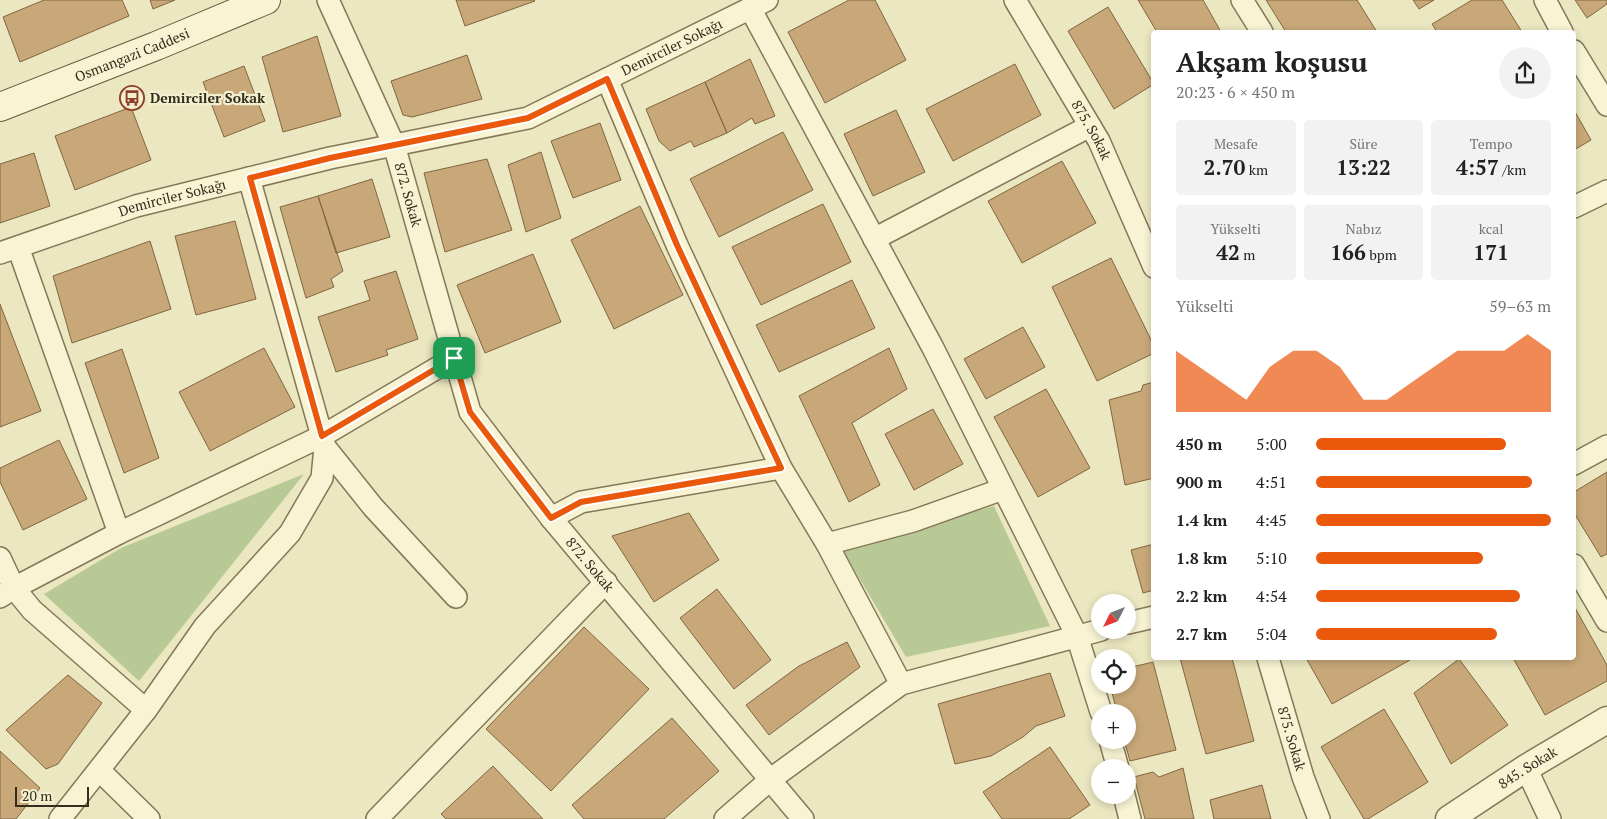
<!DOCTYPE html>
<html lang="tr">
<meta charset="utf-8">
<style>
body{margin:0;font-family:"PT Serif",serif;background:#f2f2f2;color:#222;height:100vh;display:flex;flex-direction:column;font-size:19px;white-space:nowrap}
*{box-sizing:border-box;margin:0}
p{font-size:16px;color:#767676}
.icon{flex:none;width:28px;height:28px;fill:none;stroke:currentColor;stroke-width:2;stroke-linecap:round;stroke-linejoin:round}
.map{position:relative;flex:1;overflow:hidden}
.drawer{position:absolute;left:1151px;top:30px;width:425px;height:630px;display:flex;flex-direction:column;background:#fff;border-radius:5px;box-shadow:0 2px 8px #0003}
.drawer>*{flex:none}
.needle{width:32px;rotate:228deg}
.buttons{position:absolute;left:1091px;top:594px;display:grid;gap:10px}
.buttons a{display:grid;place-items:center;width:45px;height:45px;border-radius:50%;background:#fff;box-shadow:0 2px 8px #0003;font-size:25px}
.scale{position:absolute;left:15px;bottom:12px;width:74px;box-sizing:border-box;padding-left:5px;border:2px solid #342c1d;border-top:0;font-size:14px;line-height:18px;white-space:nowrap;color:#342c1d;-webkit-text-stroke:4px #f3f0d0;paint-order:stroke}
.pin{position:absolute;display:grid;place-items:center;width:42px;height:42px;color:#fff;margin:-21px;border-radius:10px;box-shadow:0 2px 8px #0006}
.round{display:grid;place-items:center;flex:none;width:52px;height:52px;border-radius:26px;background:#f2f2f2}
.head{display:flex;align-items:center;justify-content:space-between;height:85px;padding:0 25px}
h1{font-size:28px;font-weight:600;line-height:38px}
.metrics{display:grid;grid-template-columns:repeat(3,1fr);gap:8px;height:85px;padding:5px 25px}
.metrics div{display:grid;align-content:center;border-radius:5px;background:#f2f2f2;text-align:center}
.metrics b{font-size:21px;font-weight:600}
.metrics small{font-size:14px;font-weight:400}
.metrics p{font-size:14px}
.chart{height:140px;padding:10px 25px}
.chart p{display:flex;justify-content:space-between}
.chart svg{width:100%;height:90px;margin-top:5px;fill:#ea580c;opacity:.7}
ul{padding:0 25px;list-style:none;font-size:16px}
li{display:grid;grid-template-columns:80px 60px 1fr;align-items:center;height:38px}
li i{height:12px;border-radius:6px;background:#ea580c}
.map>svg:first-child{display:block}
</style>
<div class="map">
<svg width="1607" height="819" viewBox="0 0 1607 819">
<rect width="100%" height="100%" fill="#ebe7c0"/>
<path fill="#b9c995" d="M304 474 139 681 44 594 121 548Z
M994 506 1050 626 906 657 842 549Z"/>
<path fill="#c8a878" stroke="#816640" d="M44 0H122L129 16 20 62 3 17Z
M150 0H175L153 9Z
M456 0H534L535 1 465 26Z
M849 0H875L906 60 825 103 788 32Z
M1138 0H1203L1221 32H1157Z
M1266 0H1357L1377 32H1286Z
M1413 0H1434L1419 9Z
M1472 0H1502L1522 32H1437L1432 24Z
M1575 0H1607V4L1587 18Z
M1108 7 1154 84 1114 109 1068 31Z
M317 36 341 116 283 132 262 57Z
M467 55 482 99 412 117 403 115 391 81Z
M750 59 775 116 755 124 752 118 727 133 705 82Z
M1015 64 1041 115 953 161 926 109Z
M244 66 265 121 224 137 203 82Z
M705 82 727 133 694 147 691 141 670 151 659 141 646 109Z
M131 107 151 160 75 190 55 136Z
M896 110 925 172 873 196 844 134Z
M1574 110 1591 140 1574 150Z
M600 123 621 180 573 198 551 141Z
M783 132 813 190 719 237 690 179Z
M541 152 561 218 526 232 508 165Z
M34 153 50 206 0 223V164Z
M487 159 512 230 445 252 424 173Z
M1062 161 1096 223 1022 263 988 201Z
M372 179 390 237 336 253 318 196Z
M318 196 343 271 331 279 334 287 306 298 280 207Z
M823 204 851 262 761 305 732 247Z
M640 206 683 295 614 329 571 240Z
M235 221 256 299 196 315 175 236Z
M150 241 171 309 72 343 53 276Z
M533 254 561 322 485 353 457 285Z
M1111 258 1154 346V353L1097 381 1052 287Z
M396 271 418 339 386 350 388 355 336 372 318 317 370 300 364 281Z
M852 280 875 328 779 372 756 325Z
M0 304 41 411 0 427Z
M1023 327 1045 367 986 399 964 359Z
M264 348 295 407 210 451 179 392Z
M889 348 907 389 852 423 880 485 849 502 799 396Z
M122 349 159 458 124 473 85 363Z
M1154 382V478L1125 485 1109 400 1141 391 1143 385Z
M1046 389 1090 468 1038 497 994 417Z
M933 409 963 464 914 490 885 434Z
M59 440 87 499 23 530 0 482V468Z
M1607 472V554L1601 557 1574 513V492Z
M689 513 719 560 654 602 612 536Z
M1154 544V590L1143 593 1131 550Z
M717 589 771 660 734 689 680 618Z
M1574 606 1607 665V681L1545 715 1513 658H1574Z
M584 627 649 689 551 791 486 729Z
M847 642 860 667 769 735 746 705 799 666Z
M1180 658H1232L1254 741 1206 754Z
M1306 658H1409L1410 660 1332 704Z
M1459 659 1508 725 1451 764 1414 693Z
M1153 662 1176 750 1130 761 1124 740H1128V712H1117L1110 685H1128V668Z
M1050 673 1065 716 1036 726 1023 737 991 756 955 764 938 704Z
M68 675 102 703 58 764 46 769 6 730Z
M1384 709 1428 782 1368 819H1364L1321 747Z
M672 718 719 771 664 819H584L572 805Z
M1050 747 1090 805 1069 819H1002L983 792Z
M0 751 40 788 16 819H0Z
M493 766 543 819H446L441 814Z
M1183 768 1194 819H1145L1134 777 1153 772 1159 777Z
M1262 785 1271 819H1214L1210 800Z"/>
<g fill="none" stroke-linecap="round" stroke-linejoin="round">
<defs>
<g id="minor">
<path id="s1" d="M328 0 394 145 470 412 551 518 803 819"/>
<path id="s2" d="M1015 0 1099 141 1154 267"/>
<path d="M1242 0 1262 32"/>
<path d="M1545 0 1562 32"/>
<path d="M750 8 933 348 1077 636 1101 712"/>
<path d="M1574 51 1607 105"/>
<path d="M607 79 677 245 781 468 827 544 901 684"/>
<path d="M249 178 325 447 373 507 456 597"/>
<path d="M1574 207 1607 191"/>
<path d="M874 239 1090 126"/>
<path d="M18 247 119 533"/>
<path id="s3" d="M0 253 136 206 330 158 528 118 767 0"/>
<path d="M1574 464 1607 446"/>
<path d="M551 518 581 502 781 468"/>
<path d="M827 544 913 521 1003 489"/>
<path d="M0 558 14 588 32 610 146 710"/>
<path d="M1574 565 1607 621"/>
<path d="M0 597 14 588 119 533 322 436 454 358"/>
<path d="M1128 623 1154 617"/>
<path id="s4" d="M1268 658 1303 777 1319 819"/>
<path d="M1110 740 1118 768"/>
<path d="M1526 768 1550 819"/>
<path d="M99 770 149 819"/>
<path d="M1124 795 1130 819"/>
<path d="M60 819 146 710 205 626 290 533 322 478 325 447"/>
<path d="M377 819 606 582"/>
<path d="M725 819 771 779 901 684 1101 630"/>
</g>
<g id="tertiary">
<path id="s5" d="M1449 819 1526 768 1607 720"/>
</g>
<g id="secondary">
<path id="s6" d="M0 107 156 46 266 0"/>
</g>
</defs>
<use href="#minor" stroke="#847859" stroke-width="24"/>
<use href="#tertiary" stroke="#847859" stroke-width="29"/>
<use href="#secondary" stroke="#65593d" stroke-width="30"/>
<use href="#minor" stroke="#f7f3d3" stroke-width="21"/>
<use href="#tertiary" stroke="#f7f3d3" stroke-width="26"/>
<use href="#secondary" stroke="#f7f3d3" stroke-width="28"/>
</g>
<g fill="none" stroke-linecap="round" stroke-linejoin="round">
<defs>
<path id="route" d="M607 79 677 245 781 468 581 502 551 518 470 412 454 358 322 436 250 178 330 158 528 118Z"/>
</defs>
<use href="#route" stroke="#fff" stroke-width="10"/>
<use href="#route" stroke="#ea580c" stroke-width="6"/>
</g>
<defs>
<symbol id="bus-ring" viewBox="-11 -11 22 22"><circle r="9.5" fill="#f3f0d0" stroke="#903e2c" stroke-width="1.5"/><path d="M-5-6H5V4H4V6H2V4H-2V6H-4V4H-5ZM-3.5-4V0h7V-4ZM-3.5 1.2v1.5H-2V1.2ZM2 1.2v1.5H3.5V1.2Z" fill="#903e2c"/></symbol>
</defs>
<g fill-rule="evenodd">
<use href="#bus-ring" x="118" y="84" width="28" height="28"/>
</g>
<g text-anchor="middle" stroke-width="4.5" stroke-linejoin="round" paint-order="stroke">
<g font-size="14" fill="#342c1d" stroke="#f3f0d0">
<text dy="5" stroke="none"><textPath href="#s3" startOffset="706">Demirciler Sokağı</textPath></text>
<text dy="5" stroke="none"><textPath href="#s6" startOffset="142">Osmangazi Caddesi</textPath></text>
<text dy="5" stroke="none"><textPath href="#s2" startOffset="151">875. Sokak</textPath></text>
<text dy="5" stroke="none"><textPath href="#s1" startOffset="211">872. Sokak</textPath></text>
<text dy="5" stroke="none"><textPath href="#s3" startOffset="181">Demirciler Sokağı</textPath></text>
<text dy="5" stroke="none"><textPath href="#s1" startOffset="631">872. Sokak</textPath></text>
<text dy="5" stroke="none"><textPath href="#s4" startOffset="84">875. Sokak</textPath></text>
<text dy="5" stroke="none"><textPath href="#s5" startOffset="94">845. Sokak</textPath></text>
</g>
<g font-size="14" font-weight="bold" fill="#342c1d" stroke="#f3f0d0" text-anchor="start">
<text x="150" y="103">Demirciler Sokak</text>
</g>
</g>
</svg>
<div class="buttons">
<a><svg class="needle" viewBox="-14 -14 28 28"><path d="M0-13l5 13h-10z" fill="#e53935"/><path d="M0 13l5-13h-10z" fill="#767676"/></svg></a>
<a><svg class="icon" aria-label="locate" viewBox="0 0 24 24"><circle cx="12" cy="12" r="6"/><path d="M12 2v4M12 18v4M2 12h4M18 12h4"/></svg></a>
<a>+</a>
<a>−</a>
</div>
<div class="scale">20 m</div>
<div class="pin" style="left:454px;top:358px;background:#1e9e55"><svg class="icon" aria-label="arrive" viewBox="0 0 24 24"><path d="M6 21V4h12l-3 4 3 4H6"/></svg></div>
<section class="drawer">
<div class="head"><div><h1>Akşam koşusu</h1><p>20:23 · 6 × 450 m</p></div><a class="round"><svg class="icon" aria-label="share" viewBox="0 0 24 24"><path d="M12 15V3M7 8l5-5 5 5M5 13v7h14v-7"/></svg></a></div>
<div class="metrics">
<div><p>Mesafe</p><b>2.70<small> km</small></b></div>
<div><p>Süre</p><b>13:22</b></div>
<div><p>Tempo</p><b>4:57<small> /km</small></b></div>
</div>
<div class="metrics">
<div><p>Yükselti</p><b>42<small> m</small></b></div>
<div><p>Nabız</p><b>166<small> bpm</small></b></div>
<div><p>kcal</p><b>171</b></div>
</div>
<div class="chart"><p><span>Yükselti</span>59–63 m</p>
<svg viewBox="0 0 160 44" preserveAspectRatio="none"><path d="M0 44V14L10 22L20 30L30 38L40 22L50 14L60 14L70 22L80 38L90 38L100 30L110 22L120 14L130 14L140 14L150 6L160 14V44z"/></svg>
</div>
<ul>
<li><b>450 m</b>5:00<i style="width:81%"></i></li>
<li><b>900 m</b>4:51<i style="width:92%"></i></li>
<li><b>1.4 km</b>4:45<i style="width:100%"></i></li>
<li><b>1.8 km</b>5:10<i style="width:71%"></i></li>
<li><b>2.2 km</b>4:54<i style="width:87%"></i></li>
<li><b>2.7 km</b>5:04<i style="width:77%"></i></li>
</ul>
</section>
</div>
